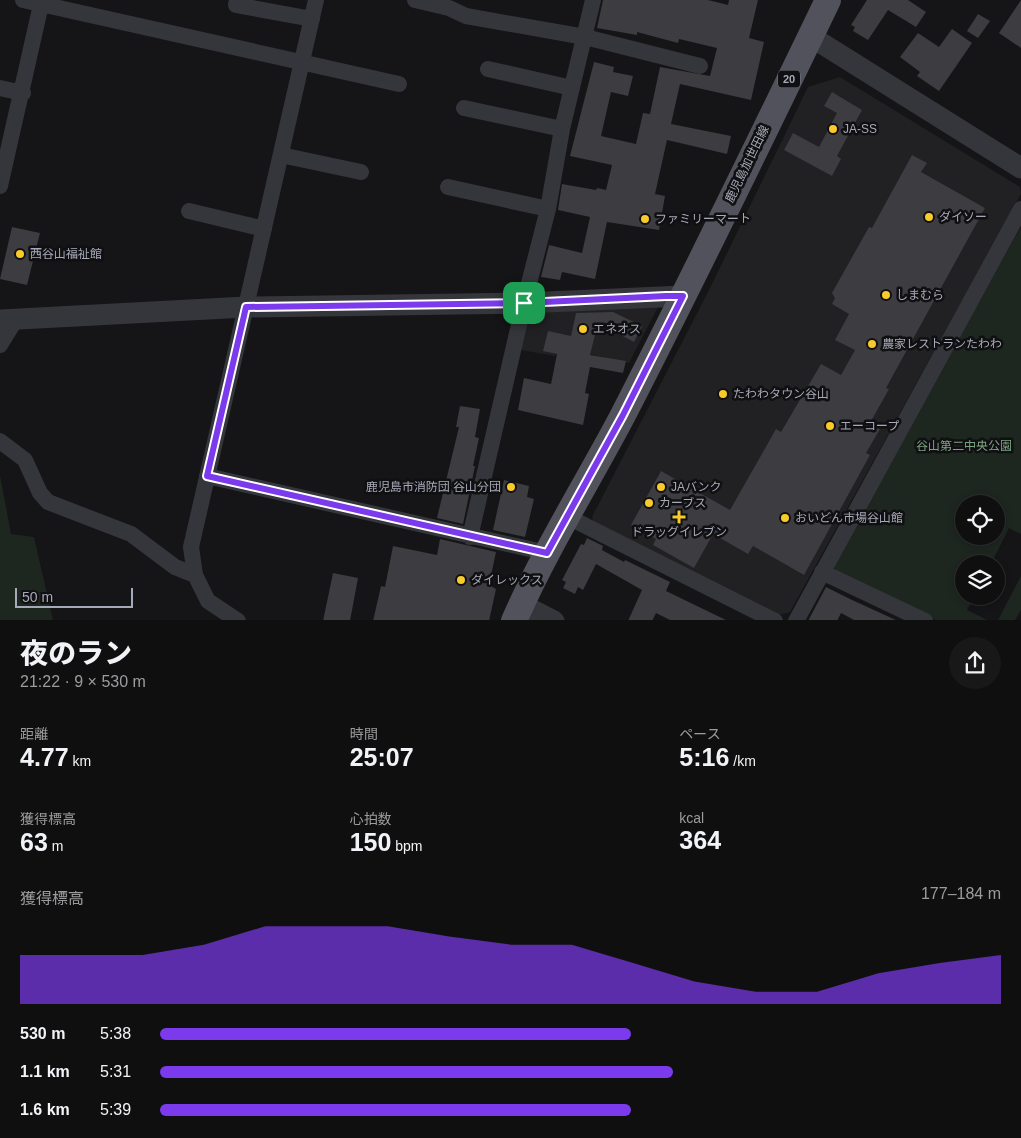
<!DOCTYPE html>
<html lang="ja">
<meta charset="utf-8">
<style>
body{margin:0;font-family:Helvetica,"Noto Sans JP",sans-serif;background:#191819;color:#f1f3f6;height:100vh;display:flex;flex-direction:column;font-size:19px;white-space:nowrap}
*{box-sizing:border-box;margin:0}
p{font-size:16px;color:#9c9c9f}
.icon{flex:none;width:28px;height:28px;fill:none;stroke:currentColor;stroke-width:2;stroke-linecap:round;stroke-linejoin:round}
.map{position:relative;height:620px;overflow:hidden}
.panel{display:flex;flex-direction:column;background:#100f10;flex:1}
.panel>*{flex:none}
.fabs{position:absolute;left:955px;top:495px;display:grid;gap:10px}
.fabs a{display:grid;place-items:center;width:50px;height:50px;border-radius:50%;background:#100f10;box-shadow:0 2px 8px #0003,0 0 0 1px #302f30;font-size:25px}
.scale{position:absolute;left:15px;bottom:12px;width:118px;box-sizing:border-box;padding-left:5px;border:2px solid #a6a9b7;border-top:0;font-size:14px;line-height:18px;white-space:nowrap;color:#a6a9b7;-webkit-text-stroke:4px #100f11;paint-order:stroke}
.pin{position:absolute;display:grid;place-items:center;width:42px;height:42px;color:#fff;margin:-21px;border-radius:10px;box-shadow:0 2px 8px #0006}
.round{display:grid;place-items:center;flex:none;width:52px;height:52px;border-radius:26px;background:#191819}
.headline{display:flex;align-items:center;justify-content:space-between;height:85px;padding:0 20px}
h1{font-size:28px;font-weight:800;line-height:38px}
.metrics{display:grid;grid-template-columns:repeat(3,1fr);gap:8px;height:85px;padding:5px 20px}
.metrics div{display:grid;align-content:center}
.metrics b{font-size:25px;font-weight:800}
.metrics small{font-size:14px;font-weight:400}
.metrics p{font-size:14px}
.chart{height:140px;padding:10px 20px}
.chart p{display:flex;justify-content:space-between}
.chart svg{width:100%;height:90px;margin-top:5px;fill:#7c3aed;opacity:.7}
ul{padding:0 20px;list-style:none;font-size:16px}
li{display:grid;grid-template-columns:80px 60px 1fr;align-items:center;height:38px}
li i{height:12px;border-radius:6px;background:#7c3aed}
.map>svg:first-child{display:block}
</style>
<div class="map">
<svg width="1021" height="621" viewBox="0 0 1021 621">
<rect width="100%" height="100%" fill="#151416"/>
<path fill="#212023" d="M840 77 1020 187 1021 194 790 612 779 615 594 524 592 517 709 290 808 87Z
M658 307 629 363 558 347 555 356 515 349 524 312Z"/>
<path fill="#1e2620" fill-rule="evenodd" d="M1021 227V534L1009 528 991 564H964V596H974L967 610 987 620H936L835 571 834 561ZM964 504H996V536H964Z
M0 475 11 534 34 537 53 620H0Z
M1021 576V610L1015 620H998Z"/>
<path fill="#3c3c41" d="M603 0H708L728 5 729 0H758L749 38 764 42 751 100 680 84 671 124 731 136 727 154 667 140 655 194 665 196 659 230 607 222 595 279 562 272 560 280 541 277 549 245 582 253 590 217 558 210 562 184 596 190 597 188 606 190 612 165 570 156 594 62 614 67 613 72 633 76 628 96 611 92 601 136 636 144 643 113 650 114 660 67 710 76 717 48 679 39 678 43 637 32V35L597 28Z
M867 0H908L926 12 916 27 888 10 868 40 853 31 855 27 851 25Z
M1021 0V48L999 33Z
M978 14 990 21 978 38 967 31Z
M952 29 972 43 939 91 917 76 920 72 900 57 918 33 939 47Z
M832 92 862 110 837 156 841 159 832 176 784 150 793 133 819 147 837 113 824 106Z
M912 155 927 163 921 172 985 208 886 388 889 389 870 423 880 429 866 453 870 455 804 575 753 546 748 554 713 534 694 568 653 545 656 539 631 525 661 471 730 510 776 429 781 432 821 364 841 375 855 350 835 340 849 314 832 304 835 298 832 293 869 227 872 228Z
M12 227 40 233 27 285 0 279Z
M613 312 642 326 634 342 598 323 590 355 626 361 623 373 590 367 585 393 589 394 583 425 518 410 524 378 551 384 557 354 543 351 548 331 571 336 576 313Z
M460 406 480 409 475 437 479 438 473 466H475L463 524 437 518 459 427H456Z
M504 480 529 486 527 497 534 499 525 537 493 530Z
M587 538 603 546 602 550 624 562 625 560 670 582 666 591 728 621H672L656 613 652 621H628L642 590 596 564 583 590 578 587 575 594 563 588 566 582 562 580 581 544 584 545Z
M440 539 496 552 489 585 496 589 489 621H373L381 586 385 587 393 546 437 555Z
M333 573 358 578 350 621H323Z
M826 587 850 599 898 621H856L841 613 837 621H808Z"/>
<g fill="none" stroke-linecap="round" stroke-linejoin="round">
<path stroke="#35363b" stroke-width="16" d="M23 0 399 84
M237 0 236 5 312 19
M415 0 449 8 466 16 585 37 700 66
M488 69 572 88
M0 88 23 93
M464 108 562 129
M281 155 361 172
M0 186 42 0
M448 187 548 209
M189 211 264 229
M0 345 16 319
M0 441 25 460 40 493 48 502 131 534 175 567 195 575
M207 476 547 553
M568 517 775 621
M470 537 524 303 548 209 562 129 593 0
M822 572 925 621
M238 621 208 601 195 575 191 547 316 0
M796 621 1021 209"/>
<path stroke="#35363b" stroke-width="21" d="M810 36 1021 168
M0 320 246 307 524 303 683 296
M521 604 554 621"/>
<path stroke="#51525b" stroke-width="26" d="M514 621C545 550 586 485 622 417 693 279 761 139 828 0"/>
</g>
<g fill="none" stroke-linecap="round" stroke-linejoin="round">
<defs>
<path id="route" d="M666 296H683L623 415 547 553 207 476 246 307 524 303Z"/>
</defs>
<use href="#route" stroke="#fff" stroke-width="10"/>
<use href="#route" stroke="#7c3aed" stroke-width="6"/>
</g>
<g fill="#f9cb2a" stroke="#100f11" stroke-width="2">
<circle cx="833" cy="129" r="5"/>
<circle cx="929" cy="217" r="5"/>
<circle cx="645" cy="219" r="5"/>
<circle cx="20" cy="254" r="5"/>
<circle cx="886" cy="295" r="5"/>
<circle cx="583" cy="329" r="5"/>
<circle cx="872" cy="344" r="5"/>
<circle cx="723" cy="394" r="5"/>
<circle cx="830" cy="426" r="5"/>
<circle cx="511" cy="487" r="5"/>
<circle cx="661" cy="487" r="5"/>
<circle cx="649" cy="503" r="5"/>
<path d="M676.5 509.5h5v5h5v5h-5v5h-5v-5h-5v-5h5z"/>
<circle cx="785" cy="518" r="5"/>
<circle cx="461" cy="580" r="5"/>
</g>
<g text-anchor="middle" stroke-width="5" stroke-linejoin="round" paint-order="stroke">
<rect fill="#100f11" stroke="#797b85" stroke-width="1" x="778" y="70.5" width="22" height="17" rx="4"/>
<g font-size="11" font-weight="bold" fill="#a6a9b7">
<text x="789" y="83">20</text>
</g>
<g font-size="12" fill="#a6a9b7" stroke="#100f11" text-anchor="start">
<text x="843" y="133">JA-SS</text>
<text x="939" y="221">ダイソー</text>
<text x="655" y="223">ファミリーマート</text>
<text x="30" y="258">西谷山福祉館</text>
<text x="896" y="299">しまむら</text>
<text x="593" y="333">エネオス</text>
<text x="882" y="348">農家レストランたわわ</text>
<text x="733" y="398">たわわタウン谷山</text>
<text x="840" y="430">エーコープ</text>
<text x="501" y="491" text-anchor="end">鹿児島市消防団 谷山分団</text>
<text x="671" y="491">JAバンク</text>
<text x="659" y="507">カーブス</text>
<text x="795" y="522">おいどん市場谷山館</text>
<text x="679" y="536" text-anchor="middle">ドラッグイレブン</text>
<text x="471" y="584">ダイレックス</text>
</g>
<g font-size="12" fill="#a6a9b7" stroke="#100f11">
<text transform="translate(747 164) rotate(-64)" y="4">鹿児島加世田線</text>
</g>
<g font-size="12" fill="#7ca383" stroke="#100f11">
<text x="964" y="450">谷山第二中央公園</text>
</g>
</g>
</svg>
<div class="fabs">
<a><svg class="icon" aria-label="locate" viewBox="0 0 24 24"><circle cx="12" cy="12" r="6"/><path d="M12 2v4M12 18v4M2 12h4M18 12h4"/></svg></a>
<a><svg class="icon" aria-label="layers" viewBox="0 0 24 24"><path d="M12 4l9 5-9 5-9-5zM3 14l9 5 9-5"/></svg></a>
</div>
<div class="scale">50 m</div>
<div class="pin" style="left:524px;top:303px;background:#1e9e55"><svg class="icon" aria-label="arrive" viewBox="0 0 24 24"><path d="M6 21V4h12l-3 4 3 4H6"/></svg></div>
</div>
<section class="panel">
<div class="headline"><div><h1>夜のラン</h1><p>21:22 · 9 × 530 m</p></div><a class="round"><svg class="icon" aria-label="share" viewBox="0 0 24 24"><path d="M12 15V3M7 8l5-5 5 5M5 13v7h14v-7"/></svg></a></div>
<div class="metrics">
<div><p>距離</p><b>4.77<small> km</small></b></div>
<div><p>時間</p><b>25:07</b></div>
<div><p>ペース</p><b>5:16<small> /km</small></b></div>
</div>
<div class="metrics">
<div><p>獲得標高</p><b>63<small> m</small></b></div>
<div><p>心拍数</p><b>150<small> bpm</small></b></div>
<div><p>kcal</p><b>364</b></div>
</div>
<div class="chart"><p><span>獲得標高</span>177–184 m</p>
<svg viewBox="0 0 160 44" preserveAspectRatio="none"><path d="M0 44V20L10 20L20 20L30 15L40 6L50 6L60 6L70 11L80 15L90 15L100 24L110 33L120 38L130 38L140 29L150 24L160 20V44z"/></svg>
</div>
<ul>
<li><b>530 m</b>5:38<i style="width:56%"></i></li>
<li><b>1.1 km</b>5:31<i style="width:61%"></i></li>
<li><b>1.6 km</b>5:39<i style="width:56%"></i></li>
</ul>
</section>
